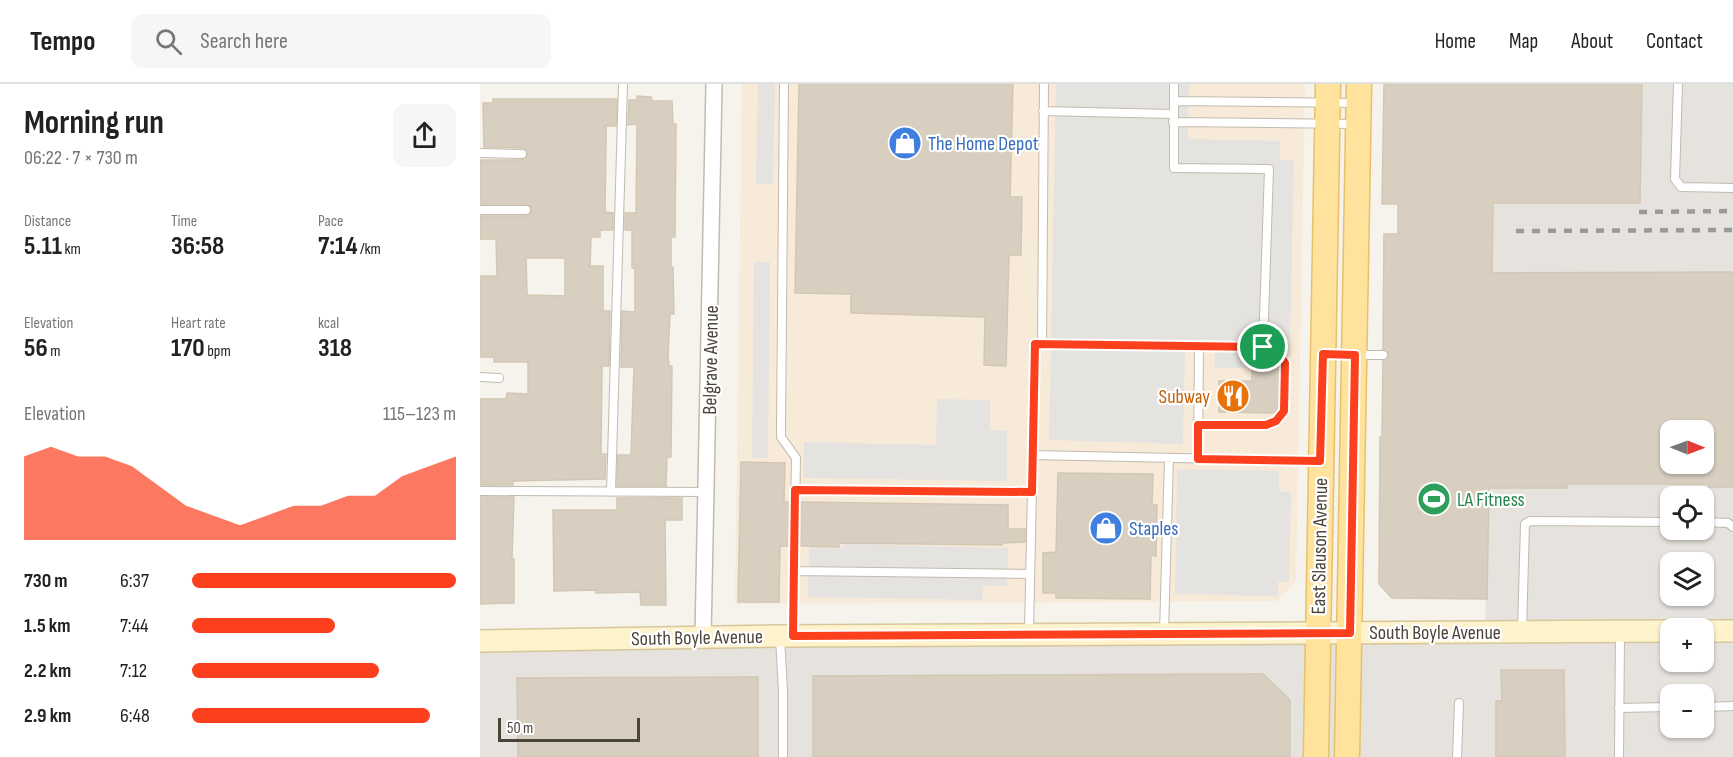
<!DOCTYPE html>
<meta charset="utf-8">
<style>
body{margin:0;font-family:"Sofia Sans Condensed",sans-serif;background:#f6f6f6;color:#222;height:100vh;display:flex;flex-direction:column;font-size:22px;white-space:nowrap}
*{box-sizing:border-box;margin:0}
p{font-size:20px;color:#767676}
.icon{flex:none;width:33px;height:33px;fill:none;stroke:currentColor;stroke-width:2;stroke-linecap:round;stroke-linejoin:round}
.map{position:relative;flex:1;overflow:hidden}
.drawer{display:flex;flex-direction:column;background:#fff;width:480px}
.drawer>*{flex:none}
.needle{width:39px;rotate:91deg}
.buttons{position:absolute;left:1180px;top:336px;display:grid;gap:12px}
.buttons a{display:grid;place-items:center;width:54px;height:54px;border-radius:12px;background:#fff;box-shadow:0 2px 4px #0004;font-size:30px}
.scale{position:absolute;left:18px;bottom:15px;width:142px;box-sizing:border-box;padding-left:6px;border:3px solid #4b4439;border-top:0;font-size:16px;line-height:21px;white-space:nowrap;color:#4b4439;-webkit-text-stroke:4px #fff;paint-order:stroke}
.pin{position:absolute;display:grid;place-items:center;width:51px;height:51px;color:#fff;margin:-26px;border:3px solid #fff;border-radius:50%;box-shadow:0 2px 6px #0007}
.round{display:grid;place-items:center;flex:none;width:63px;height:63px;border-radius:12px;background:#f6f6f6}
.summary{display:flex;align-items:center;justify-content:space-between;height:102px;padding:0 24px}
h1{font-size:33px;font-weight:700;line-height:45px}
.stats{display:grid;grid-template-columns:repeat(3,1fr);gap:9px;height:102px;padding:6px 24px}
.stats div{display:grid;align-content:center}
.stats b{font-size:26px;font-weight:700}
.stats small{font-size:16px;font-weight:400}
.stats p{font-size:16px}
.chart{height:168px;padding:12px 24px}
.chart p{display:flex;justify-content:space-between}
.chart svg{width:100%;height:108px;margin-top:6px;fill:#fc3f1d;opacity:.7}
ul{padding:0 24px;list-style:none;font-size:20px}
li{display:grid;grid-template-columns:96px 72px 1fr;align-items:center;height:45px}
li i{height:15px;border-radius:8px;background:#fc3f1d}
header{display:flex;align-items:center;gap:36px;box-sizing:border-box;height:84px;padding:0 30px;background:#fff;border-bottom:2px solid #e0e0e0}
header strong{font-size:28px}
nav{display:flex;gap:33px;margin-inline-start:auto;font-size:21px}
.search{width:420px;height:54px;background:#f6f6f6;display:flex;align-items:center;gap:15px;box-sizing:border-box;padding:0 21px;border-radius:12px;color:#767676;font-size:22px}
main{display:flex;flex:1;min-height:0}
.map>svg:first-child{display:block}
</style>
<header>
<strong>Tempo</strong>
<div class="search"><svg class="icon" aria-label="search" viewBox="0 0 24 24"><circle cx="10" cy="10" r="6"/><path d="M15 15l6 6"/></svg>Search here</div>
<nav><a>Home</a><a>Map</a><a>About</a><a>Contact</a></nav>
</header>
<main>
<section class="drawer">
<div class="summary"><div><h1>Morning run</h1><p>06:22 · 7 × 730 m</p></div><a class="round"><svg class="icon" aria-label="share" viewBox="0 0 24 24"><path d="M12 15V3M7 8l5-5 5 5M5 13v7h14v-7"/></svg></a></div>
<div class="stats">
<div><p>Distance</p><b>5.11<small> km</small></b></div>
<div><p>Time</p><b>36:58</b></div>
<div><p>Pace</p><b>7:14<small> /km</small></b></div>
</div>
<div class="stats">
<div><p>Elevation</p><b>56<small> m</small></b></div>
<div><p>Heart rate</p><b>170<small> bpm</small></b></div>
<div><p>kcal</p><b>318</b></div>
</div>
<div class="chart"><p><span>Elevation</span>115–123 m</p>
<svg viewBox="0 0 160 44" preserveAspectRatio="none"><path d="M0 44V10L10 6L20 10L30 10L40 14L50 22L60 30L70 34L80 38L90 34L100 30L110 30L120 26L130 26L140 18L150 14L160 10V44z"/></svg>
</div>
<ul>
<li><b>730 m</b>6:37<i style="width:100%"></i></li>
<li><b>1.5 km</b>7:44<i style="width:54%"></i></li>
<li><b>2.2 km</b>7:12<i style="width:71%"></i></li>
<li><b>2.9 km</b>6:48<i style="width:90%"></i></li>
</ul>
</section>
<div class="map">
<svg width="1253" height="673" viewBox="0 0 1253 673">
<rect width="100%" height="100%" fill="#f6f3ec"/>
<path fill="#f7ead8" d="M262 0H825L816 497 797 517 255 520Z"/>
<path fill="#e6e2dd" fill-rule="evenodd" d="M1014 0H1253V673H0V555L1005 550ZM1191 346H1224V380H1191ZM1191 412H1224V446H1191ZM1191 478H1224V512H1191ZM1191 544H1224V578H1191ZM1191 610H1224V644H1191Z"/>
<path fill="#e5e3e0" d="M278 0H295L293 100H276Z
M576 0H709L708 55 800 57V76H814L810 255H796V259L789 270 766 269 765 284H735V268L705 267 703 360 569 356Z
M274 178H290L288 374H272Z
M457 315 510 316V346L527 347V397L323 394 324 358 456 361Z
M697 385 799 387V407L811 408 809 498H798V512L695 510Z
M364 460 528 464 527 502H503L502 516 328 513 329 463 364 464Z"/>
<path fill="#d8cfc1" stroke="#d3c7b4" stroke-width="1.5" fill-rule="evenodd" d="M319 0H533L530 113H542L541 171H529L526 282 504 281 505 233 371 229V210L315 209Z
M904 0H1162L1160 119H1013L1012 189 1253 188V403H1229V400H1087V404H1009L1007 515 912 514 899 500 900 353H902L903 277 909 272 908 268 903 265 904 150H918V120H902ZM1191 346H1224V380H1191Z
M157 12 171 13 172 17H192L193 40H196L195 153H191V183H193L194 230H190L188 271 189 282H192L191 373H187L186 402H137L138 371H151L154 283H141L142 227 155 228V184H152V146H145V129H156L157 40 148 41 149 16H157Z
M13 15H137L136 42H126V56L125 128 133 129V146H120V153H111L110 182H123V227H130L129 282H122L121 370H126L125 395 33 397V401H0V315H26L27 309 48 310V278H14V273H0V192H17L16 155H0V132H46L52 127 51 123 46 120H0V76H42L48 71 47 67 43 64 4 63 3 19H13ZM46 174H85V212L47 211Z
M772 281H799L798 325 795 329 739 328V297H772Z
M261 378 305 379 304 418H309V462H300L299 518H258Z
M578 389 673 390 672 421H677L676 472 671 471 670 515 576 514V509H563V469L576 468Z
M0 413H34L32 475H34V519L0 520Z
M137 414H202V436H185L186 521H161L160 508 116 509V506L74 507 73 426H137Z
M321 418 528 421V445H545V458L522 459V461L359 459V463L321 462Z
M1021 586H1084L1085 673H1016V617H1022Z
M783 590 810 616V673H333V592Z
M278 593V673H38L37 594Z"/>
<g fill="none" stroke-linecap="round" stroke-linejoin="round">
<defs>
<path id="lane" d="M304 0 301 343V353L316 374 313 552
M1198 0 1195 95 1201 103 1253 104
M695 17 877 19
M563 27 693 30
M693 38 874 40
M0 69 42 70
M0 126H46
M562 260 564 0
M845 271H903
M0 293 19 294
M719 341H787L796 337 804 327 805 279C801 268 793 265 783 263
M553 371 839 377
M718 374 719 262
M316 406 552 408
M0 407 227 408
M131 408 143 0
M1224 438 1248 439 1253 443
M314 487 550 490
M1042 546 1045 440 1050 437 1191 438
M549 548 555 259 783 263 789 85 694 84V0
M684 548 689 374
M300 553 303 607V673
M1224 623 1253 622
M1139 624 1191 623
M977 673 979 619
M1139 673 1140 549"/>
<path id="street" d="M223 553 234 0"/>
<path id="secondary" d="M1224 547H1253
M0 557 300 552 1191 547"/>
<path id="primary" d="M836 673 848 0
M867 673 879 0"/>
</defs>
<use href="#lane" stroke="#c2bbae" stroke-width="10"/>
<use href="#street" stroke="#c2bbae" stroke-width="18"/>
<use href="#secondary" stroke="#d6c79b" stroke-width="24"/>
<use href="#primary" stroke="#e6c16a" stroke-width="27"/>
<use href="#lane" stroke="#fff" stroke-width="8"/>
<use href="#street" stroke="#fff" stroke-width="15"/>
<use href="#secondary" stroke="#fff3cd" stroke-width="21"/>
<use href="#primary" stroke="#ffe39c" stroke-width="24"/>
<path stroke="#9a9a9a" stroke-width="4.5" stroke-dasharray="8 8" stroke-linecap="butt" d="M1159 128 1253 127
M1036 147 1253 146"/>
</g>
<g fill="none" stroke-linecap="round" stroke-linejoin="round">
<defs>
<path id="route" d="M555 260 783 263 797 267 805 279 804 327 796 337 786 341H718V375L840 377 843 270 875 271 870 549 313 552 315 406 552 408Z"/>
</defs>
<use href="#route" stroke="#fff" stroke-width="12"/>
<use href="#route" stroke="#fc3f1d" stroke-width="8"/>
</g>
<defs>
<symbol id="shop-disc" viewBox="-11 -11 22 22"><circle r="9.5" fill="#3f7fe0" stroke="#fff"/><path d="M-5-2.5h2.3a2.7 3.5 0 0 1 5.4 0H5L5.5 6h-11ZM-1.5-2.5h3a1.5 2.3 0 0 0-3 0Z" fill="#fff"/></symbol>
<symbol id="restaurant-disc" viewBox="-11 -11 22 22"><circle r="9.5" fill="#e8710a" stroke="#fff"/><path d="M-5-6h1v4h1v-4h1v4h1v-4h1v5L-1.5 .5V6h-2V.5L-5-1ZM5-6V6H3V1.5H1.5Q1.5-4 5-6Z" fill="#fff"/></symbol>
<symbol id="stadium-disc" viewBox="-11 -11 22 22"><circle r="9.5" fill="#2e9e5b" stroke="#fff"/><path d="M0-5a6.5 5 0 1 0 0 10a6.5 5 0 1 0 0-10ZM-3.5-1.8h7v3.6h-7Z" fill="#fff"/></symbol>
</defs>
<g fill-rule="evenodd">
<use href="#shop-disc" x="406" y="40" width="38" height="38"/>
<use href="#restaurant-disc" x="734" y="293" width="38" height="38"/>
<use href="#stadium-disc" x="935" y="396" width="38" height="38"/>
<use href="#shop-disc" x="607" y="425" width="38" height="38"/>
</g>
<g text-anchor="middle" stroke-width="4.5" stroke-linejoin="round" paint-order="stroke">
<g font-size="20" fill="#366cbe" stroke="#fff" text-anchor="start">
<text x="448" y="66">The Home Depot</text>
<text x="649" y="451">Staples</text>
</g>
<g font-size="20" fill="#4b4439" stroke="#fff">
<text transform="translate(230 276) rotate(-89)" y="7">Belgrave Avenue</text>
<text transform="translate(839 462) rotate(-89)" y="7">East Slauson Avenue</text>
<text x="955" y="555">South Boyle Avenue</text>
<text transform="translate(217 553) rotate(-1)" y="7">South Boyle Avenue</text>
</g>
<g font-size="20" fill="#c56008" stroke="#fff" text-anchor="end">
<text x="730" y="319">Subway</text>
</g>
<g font-size="20" fill="#27864d" stroke="#fff" text-anchor="start">
<text x="977" y="422">LA Fitness</text>
</g>
</g>
</svg>
<div class="buttons">
<a><svg class="needle" viewBox="-14 -14 28 28"><path d="M0-13l5 13h-10z" fill="#e53935"/><path d="M0 13l5-13h-10z" fill="#767676"/></svg></a>
<a><svg class="icon" aria-label="locate" viewBox="0 0 24 24"><circle cx="12" cy="12" r="6"/><path d="M12 2v4M12 18v4M2 12h4M18 12h4"/></svg></a>
<a><svg class="icon" aria-label="layers" viewBox="0 0 24 24"><path d="M12 4l9 5-9 5-9-5zM3 14l9 5 9-5"/></svg></a>
<a>+</a>
<a>−</a>
</div>
<div class="scale">50 m</div>
<div class="pin" style="left:783px;top:263px;background:#1e9e55"><svg class="icon" aria-label="arrive" viewBox="0 0 24 24"><path d="M6 21V4h12l-3 4 3 4H6"/></svg></div>
</div>
</main>
